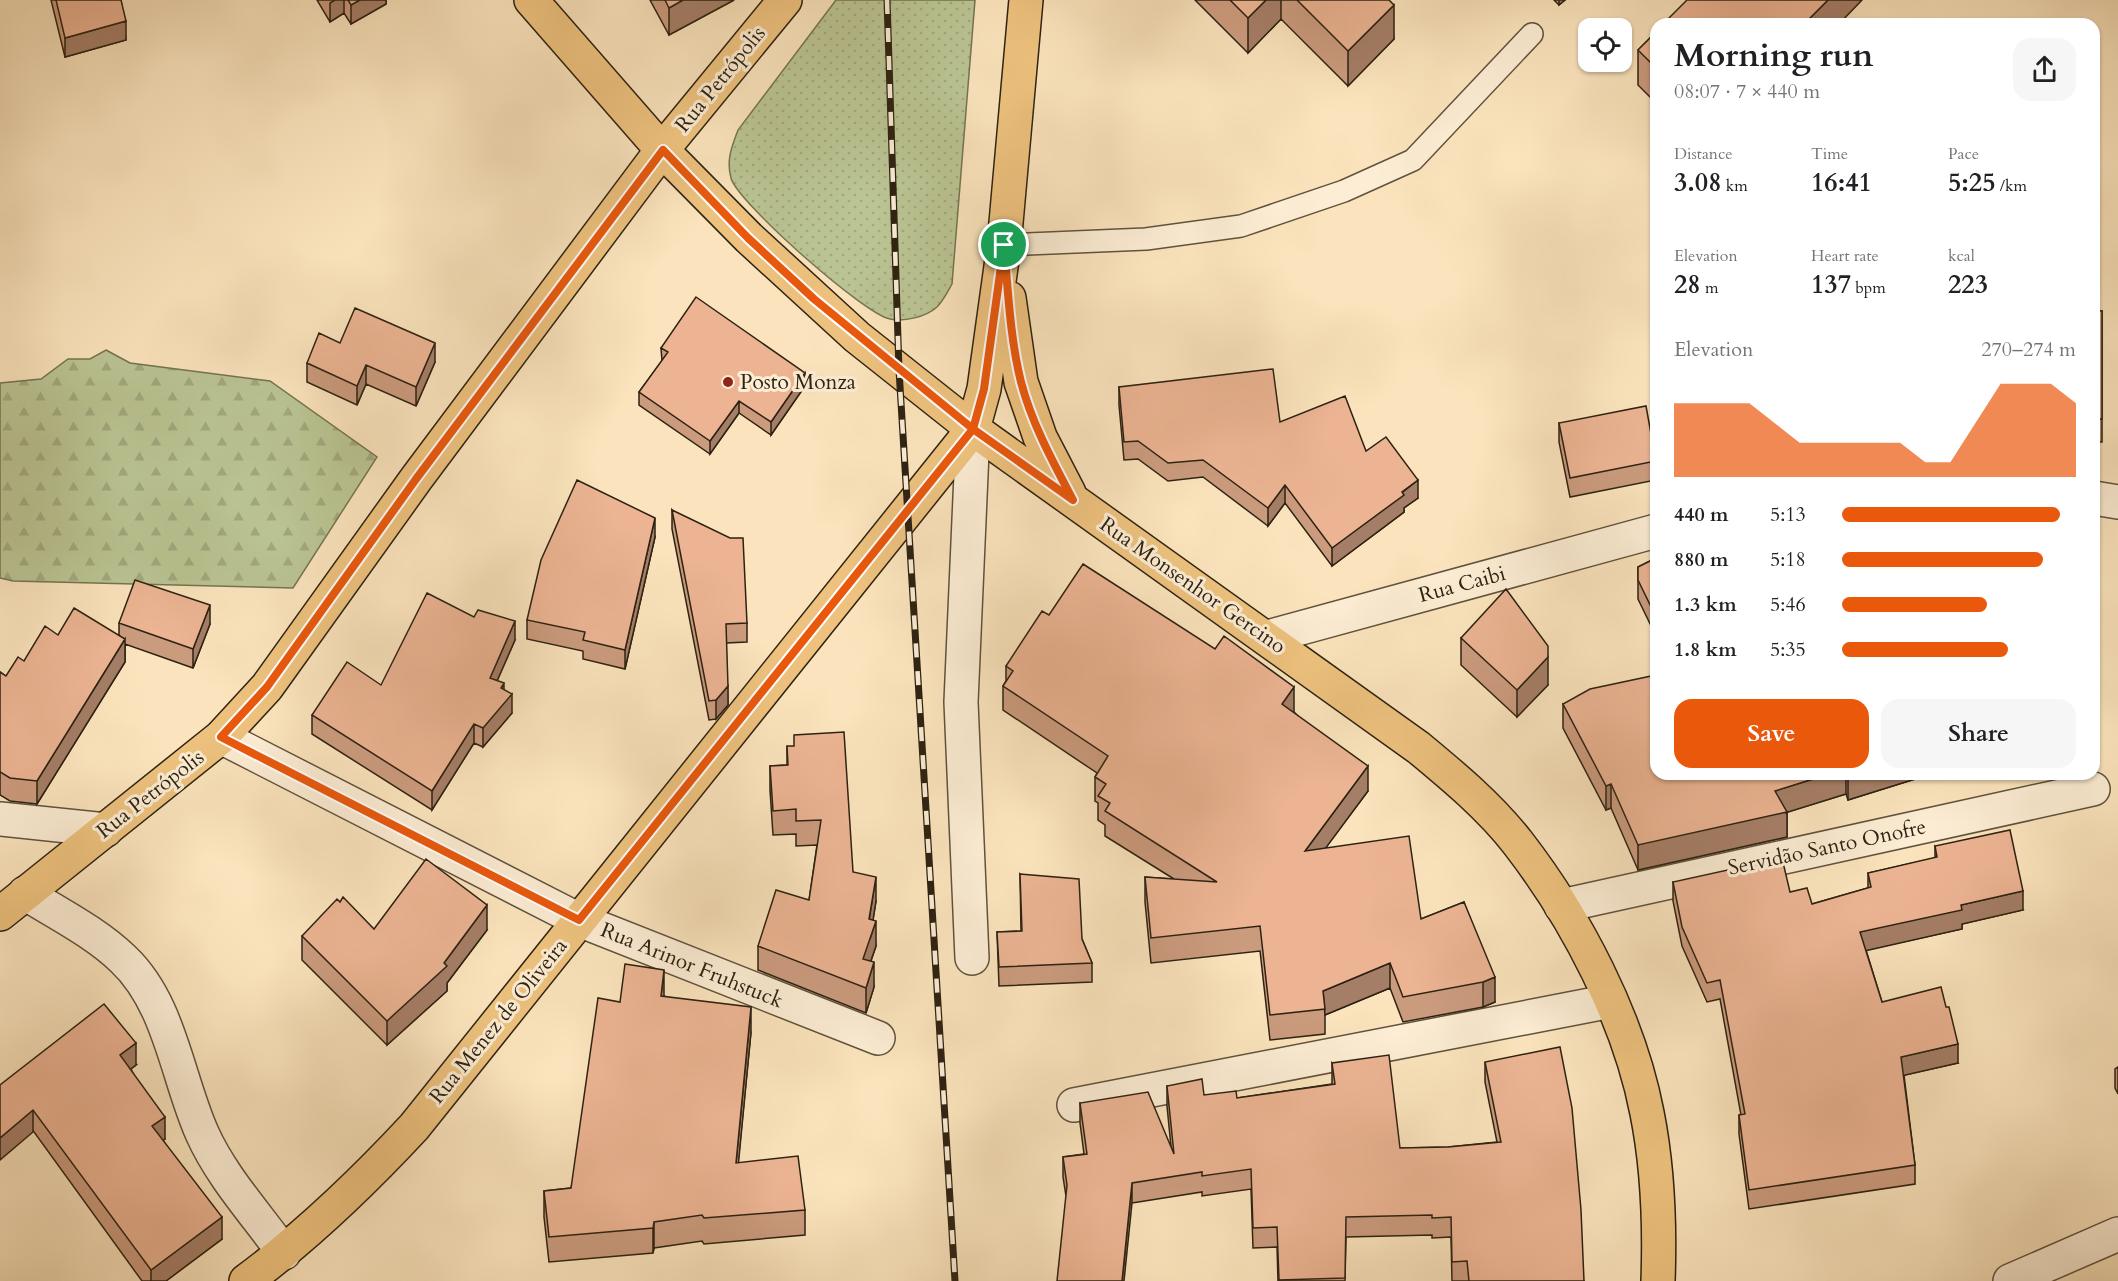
<!DOCTYPE html>
<meta charset="utf-8">
<style>
body{margin:0;font-family:Cardo,serif;background:#f6f6f6;color:#202124;height:100vh;display:flex;flex-direction:column;font-size:22px;white-space:nowrap}
*{box-sizing:border-box;margin:0}
p{font-size:20px;color:#757577}
.icon{flex:none;width:33px;height:33px;fill:none;stroke:currentColor;stroke-width:2;stroke-linecap:round;stroke-linejoin:round}
.map{position:relative;flex:1;overflow:hidden}
.details{position:absolute;left:1650px;top:18px;width:450px;height:762px;display:flex;flex-direction:column;background:#fff;border-radius:18px;box-shadow:0 2px 4px #0004}
.details>*{flex:none}
.buttons{position:absolute;left:1578px;top:18px;display:grid;gap:12px}
.buttons a{display:grid;place-items:center;width:54px;height:54px;border-radius:12px;background:#fff;box-shadow:0 2px 4px #0004;font-size:30px}
.pin{position:absolute;display:grid;place-items:center;width:51px;height:51px;color:#fff;margin:-26px;border:3px solid #fff;border-radius:50%;box-shadow:0 2px 6px #0007}
.round{display:grid;place-items:center;flex:none;width:63px;height:63px;border-radius:18px;background:#f6f6f6}
.headline{display:flex;align-items:center;justify-content:space-between;height:102px;padding:0 24px}
h1{font-size:33px;font-weight:700;line-height:45px}
.metrics{display:grid;grid-template-columns:repeat(3,1fr);gap:9px;height:102px;padding:6px 24px}
.metrics div{display:grid;align-content:center}
.metrics b{font-size:26px;font-weight:700}
.metrics small{font-size:16px;font-weight:400}
.metrics p{font-size:16px}
.chart{height:168px;padding:12px 24px}
.chart p{display:flex;justify-content:space-between}
.chart svg{width:100%;height:108px;margin-top:6px;fill:#ea580c;opacity:.7}
.cta{display:flex;gap:12px;margin-top:auto;padding:12px 24px}
.cta a{flex:1;height:69px;border-radius:18px;background:#ea580c;color:#fff;font-size:24px;font-weight:700;line-height:69px;text-align:center}
.cta a+a{background:#f6f6f6;color:#202124}
ul{padding:0 24px;list-style:none;font-size:20px}
li{display:grid;grid-template-columns:96px 72px 1fr;align-items:center;height:45px}
li i{height:15px;border-radius:8px;background:#ea580c}
.map>svg:first-child{display:block}
</style>
<div class="map">
<svg width="2118" height="1281" viewBox="0 0 2118 1281">
<defs>
<pattern id="grass-dots" width="8" height="8" patternUnits="userSpaceOnUse" patternTransform="scale(1.5)"><rect width="8" height="8" fill="#bbc594"/><path d="M2 2h.1M6 6h.1" fill="none" stroke="#a1a97f" stroke-width="1.8" stroke-linecap="round"/></pattern>
<pattern id="forest-firs" width="22" height="20" patternUnits="userSpaceOnUse" patternTransform="scale(1.5)"><rect width="22" height="20" fill="#bbc594"/><path d="M5 1l3.5 6h-7zM16 11l3.5 6h-7z" fill="#a1a97f"/></pattern>
</defs>
<rect width="100%" height="100%" fill="#fbe4bd"/>
<filter id="stains"><feTurbulence type="fractalNoise" baseFrequency=".00333" numOctaves="4"/><feColorMatrix values="0 0 0 0 .2 0 0 0 0 .09 0 0 0 0 .02 0 0 0 .5 -.17"/></filter>
<radialGradient id="worn" r=".72"><stop offset=".6" stop-color="#630" stop-opacity="0"/><stop offset="1" stop-color="#630" stop-opacity=".3"/></radialGradient>
<path fill="url(#grass-dots)" stroke="#747453" stroke-width="1.5" d="M836 0H975L952 284C948 291 943 301 937 307 926 317 904 322 890 319 865 315 737 202 731 178 726 160 732 146 738 130Z"/>
<path fill="url(#forest-firs)" stroke="#747453" stroke-width="1.5" d="M106 350 130 363 270 381 377 457 293 588 13 581 0 578V383L41 379 68 359H90Z"/>
<g fill="none" stroke-linecap="round" stroke-linejoin="round">
<defs>
<path id="lane" d="M1004 245 1146 239 1241 226 1344 191 1413 160 1532 34"/>
<path id="street" d="M2094 498 2118 502
M1268 637 1656 531
M221 737 579 920 878 1038
M0 819 106 830
M25 893C58 914 95 932 123 959 170 1003 177 1077 202 1133 221 1176 256 1214 284 1253
M1561 906 2093 789
M972 958 961 702 973 429
M1074 1105 1611 1001
M2010 1281 2118 1234"/>
<path id="primary" d="M531 0 662 150 749 238 857 337 973 429 1419 748C1454 777 1490 807 1518 843 1576 918 1629 1019 1647 1113 1658 1168 1660 1225 1658 1281
M1009 298 1021 382 1040 437 1069 493
M0 914 221 737 267 687 416 479 662 150 785 0
M246 1281C308 1235 361 1184 414 1127L973 429 984 389 1004 245 1026 0"/>
</defs>
<use href="#lane" stroke="#60523d" stroke-width="24"/>
<use href="#street" stroke="#60523d" stroke-width="36"/>
<use href="#primary" stroke="#2d2212" stroke-width="36"/>
<use href="#lane" stroke="#fcedd4" stroke-width="21"/>
<use href="#street" stroke="#fcedd4" stroke-width="33"/>
<use href="#primary" stroke="#eec27e" stroke-width="33"/>
<defs>
<path id="rail" d="M887 0 899 370 955 1281"/>
</defs>
<use href="#rail" stroke="#2d2212" stroke-width="7"/>
<use href="#rail" stroke="#fcedd4" stroke-width="4.5" stroke-dasharray="14" stroke-linecap="butt"/>
</g>
<path fill="#cb9b7e" stroke="#2d2212" stroke-width="1.5" d="M51 0H121L126 40 65 57Z
M317 0H386V4L351 24 344 13 330 22Z
M650 0H734L669 35Z
M1195 0H1389L1394 39 1348 86 1281 19 1248 53Z
M1554 0H1565L1559 5Z
M1656 32V103L1638 85V50Z
M2094 311H2102V442H2094Z
M340 343 435 362 416 406 366 384 357 405 307 382V363Z
M661 348 805 386 771 435 739 413 710 454 639 405V392L662 361Z
M1119 387 1280 422 1366 451 1418 498 1404 508V512L1332 566 1285 503 1268 526 1203 477 1168 481 1138 459 1124 460 1119 405Z
M1559 423 1656 457V480L1570 497 1559 442Z
M672 510 747 623V642L726 643 728 705 716 719 709 720 672 529Z
M655 537 625 669 583 659V651L527 639V620Z
M1656 558V636L1638 599V567Z
M1049 615 1294 712 1368 791 1325 848 1421 919 1464 902 1495 1002 1483 1007 1403 1022 1390 988 1325 1015V1034L1270 1040 1260 951 1151 963 1145 902V877L1174 879 1105 836V825L1098 820V803L1095 801V777L1097 773 1003 710V686L1006 681V666Z
M119 623 210 624 193 668 125 644V662L37 804 10 801 0 795V672L6 676 24 661 58 635H119Z
M1461 638 1548 685 1517 717 1461 665Z
M515 640 497 681 504 690 512 713 483 747 474 743 432 810 312 734V715L381 685Z
M1563 704 1656 774H1944L1929 778 1928 775 1848 800 1846 794 1787 812V837L1638 870 1611 808 1606 810 1563 728Z
M787 746 853 872 876 901 873 920 876 946 871 961 874 987 866 1013 758 970V946L809 900 817 845 796 846V834L773 835 770 790V766L787 765Z
M1935 846 2023 910 1962 924V929L1866 950 1882 1002 1958 1063 1904 1075 1915 1165V1184L1749 1209 1739 1134V1115H1741L1720 999 1707 1002 1682 946 1673 901V882L1812 904 1868 888V873L1935 858Z
M1020 874 1082 939 1092 963V982L999 986 997 932 1021 931Z
M374 929 487 930 447 983V991L387 1045 302 960V936Z
M664 996 751 1032 738 1163 805 1210V1235L704 1244 702 1241 654 1248 653 1253 549 1262 544 1217V1191L571 1188 620 1002Z
M1485 1062 1584 1281H1452L1451 1237 1432 1238V1235L1346 1237 1345 1281H1278L1277 1247 1253 1248 1251 1189 1202 1196V1192L1132 1203 1066 1196 1063 1177V1157L1084 1154 1080 1123V1103L1171 1147 1167 1106V1086L1204 1095 1237 1098 1332 1084V1063L1400 1148 1448 1147 1497 1142 1485 1082Z
M136 1065 131 1069 165 1139 163 1140 222 1239 166 1281H142L0 1085Z
M2118 1067V1094L2115 1088V1069Z"/>
<path fill="#a57e67" stroke="#2d2212" stroke-width="1.5" d="M335 0H344V13L330 22V3Z
M360 0H386V4L351 24V5Z
M683 0H734L669 35V8Z
M1266 0H1281V19L1248 53V18Z
M1559 0H1565L1559 5Z
M1828 0H1862L1839 24H1804Z
M1394 5V39L1348 86V51Z
M126 21V40L65 57V38Z
M435 343V362L416 406V387Z
M366 365V384L357 405V386Z
M805 373V386L771 435V422Z
M739 401V413L710 454V441Z
M1418 480V498L1404 508V512L1332 566V548Z
M1285 485V503L1268 526V508Z
M655 518V537L625 669V650Z
M210 605V624L193 668V649Z
M515 621V640L490 697V678Z
M125 639V662L37 804V781Z
M1548 657V685L1517 717V690Z
M504 683V702L512 694V713L483 747V728Z
M728 686V705L716 719V700Z
M1294 687V712L1282 728V704Z
M474 724V743L432 810V791Z
M1368 766V791L1305 876V851Z
M1829 774H1846V794L1785 813 1787 812V837L1638 870V845L1775 791Z
M1852 774H1928V775L1848 800V775Z
M1929 774H1944L1929 778Z
M1611 784V808L1606 810V786Z
M876 877V901L870 939 876 921V946L863 983V959Z
M2023 891V910L1962 924V929L1860 952V932L1961 905Z
M487 905V930L447 983V991L387 1045V1021L444 963Z
M874 962V987L866 1013V988Z
M1390 963V988L1325 1015 1323 991Z
M664 970V995L661 1021V996Z
M1495 977V1002L1483 1007V982Z
M751 1007V1032L736 1189V1163Z
M136 1043V1065L120 1077V1055Z
M1958 1044V1063L1901 1076V1057Z
M33 1110V1132L0 1160V1138Z
M165 1117V1139L152 1148V1126Z
M1132 1183V1203L1124 1281H1122Z
M222 1217V1239L166 1281H151V1270Z
M654 1222V1248L653 1253V1228Z"/>
<path fill="#ecb493" stroke="#2d2212" stroke-width="1.5" d="M56 0H121L126 21 65 38Z
M348 0H360L351 5Z
M665 0H683L669 8Z
M1230 0H1266L1248 18Z
M1297 0H1389L1394 5 1348 51Z
M1687 0H1828L1804 24H1663Z
M1656 32V68L1638 50Z
M696 297 805 373 771 422 739 401 710 441 639 392 668 352 661 348Z
M355 308 435 343 416 387 366 365 357 386 307 363 319 333 340 343Z
M2094 311H2102V419H2094Z
M1273 369 1280 422 1345 396 1366 451 1386 437 1418 480 1402 492 1404 495 1332 548 1285 485 1268 508 1203 460 1168 463 1138 441 1124 442 1119 387Z
M1646 406 1656 461 1570 478 1559 423Z
M577 480 655 518 625 650 583 640 585 632 527 620 541 560Z
M672 510 730 538H743L747 623 726 624 728 686 716 700 709 701Z
M1656 558V617L1638 580V567Z
M1083 564 1215 649 1224 636 1294 687 1282 704 1368 766 1305 851 1409 836 1421 919 1464 902 1495 977 1483 982 1403 997 1390 963 1323 991 1325 1009 1270 1015 1260 926 1151 938 1145 877 1217 882 1105 811 1110 803 1098 796 1106 784 1095 777 1108 756 1003 686 1013 671 1006 666 1042 611 1049 615Z
M135 580 210 605 193 649 119 623Z
M1506 589 1548 646V657L1517 690 1461 638Z
M427 593 474 617 478 610 515 621 490 678 504 683 501 688 512 694 483 728 474 724 432 791 312 715 347 662 381 685Z
M74 608 125 639 37 781 10 778 0 772V672L6 676 18 657 24 661 45 626 58 635Z
M1656 675V774H1829L1775 791 1787 812 1638 845 1611 784 1606 786 1563 704 1590 689Z
M844 732 853 872 876 877 869 919 876 921 863 959 874 962 866 988 758 946 776 890 809 900 821 820 796 821V809L773 811 770 766 788 765 787 746H794V735Z
M2010 830 2023 891 1961 905 1962 910 1860 932 1882 1002 1941 987 1946 1007H1949L1958 1044 1901 1057 1915 1165 1749 1190 1739 1115 1745 1114 1720 980 1707 983 1682 927 1673 882 1782 858 1790 892 1807 888 1812 904 1871 887 1868 873 1937 857 1935 846Z
M426 859 487 905 444 963 447 966 387 1021 302 936 337 899 340 902 343 897 374 929Z
M1020 874 1079 879 1082 939 1092 963 999 967 997 932 1022 931Z
M625 964 664 970 661 996 751 1007 736 1163 798 1156 805 1210 704 1218 702 1215 654 1222 653 1228 549 1237 544 1191 571 1188 598 998 620 1002Z
M104 1004 136 1043 120 1055 165 1117 152 1126 222 1217 151 1270 33 1110 0 1138V1085Z
M1560 1047 1572 1108 1581 1210 1584 1281H1469L1467 1261 1452 1262 1451 1217 1432 1218V1215L1346 1217 1345 1278 1279 1280 1277 1227 1253 1228 1251 1169 1202 1176V1172L1132 1183 1122 1281H1057L1067 1185 1063 1157 1087 1154 1080 1103 1148 1092 1174 1154 1167 1086 1202 1079 1204 1095 1236 1091 1237 1098 1335 1084 1332 1063 1389 1055 1400 1148 1448 1147 1501 1142 1485 1062Z"/>
<g fill="none" stroke-linecap="round" stroke-linejoin="round">
<defs>
<path id="route" d="M1004 245 984 389 973 429 814 299 748 238 663 150 416 479 267 687 221 737 579 920 973 429 1073 500C1053 462 1032 424 1021 382 1010 338 1008 290 1004 245"/>
</defs>
<use href="#route" stroke="#fff" stroke-width="12"/>
<use href="#route" stroke="#ea580c" stroke-width="8"/>
</g>
<circle fill="#8f2418" stroke="#fcedd4" stroke-width="2" cx="728" cy="382" r="6"/>
<g text-anchor="middle" stroke-width="6" stroke-linejoin="round" paint-order="stroke">
<g font-size="21" fill="#2d2212" stroke="#fcedd4">
<text transform="translate(720 79) rotate(-51)" y="7">Rua Petrópolis</text>
<text transform="translate(1462 584) rotate(-15)" y="7">Rua Caibi</text>
<text transform="translate(1193 585) rotate(35)" y="7">Rua Monsenhor Gercino</text>
<text transform="translate(150 794) rotate(-38)" y="7">Rua Petrópolis</text>
<text transform="translate(1827 847) rotate(-12)" y="7">Servidão Santo Onofre</text>
<text transform="translate(692 965) rotate(22)" y="7">Rua Arinor Fruhstuck</text>
<text transform="translate(498 1021) rotate(-51)" y="7">Rua Menez de Oliveira</text>
</g>
<g font-size="21" fill="#2d2212" stroke="#fcedd4" text-anchor="start">
<text x="740" y="389">Posto Monza</text>
</g>
</g>
<rect width="100%" height="100%" filter="url(#stains)"/>
<rect width="100%" height="100%" fill="url(#worn)"/>
</svg>
<div class="buttons">
<a><svg class="icon" aria-label="locate" viewBox="0 0 24 24"><circle cx="12" cy="12" r="6"/><path d="M12 2v4M12 18v4M2 12h4M18 12h4"/></svg></a>
</div>
<div class="pin" style="left:1004px;top:245px;background:#1e9e55"><svg class="icon" aria-label="arrive" viewBox="0 0 24 24"><path d="M6 21V4h12l-3 4 3 4H6"/></svg></div>
<section class="details">
<div class="headline"><div><h1>Morning run</h1><p>08:07 · 7 × 440 m</p></div><a class="round"><svg class="icon" aria-label="share" viewBox="0 0 24 24"><path d="M12 15V3M7 8l5-5 5 5M5 13v7h14v-7"/></svg></a></div>
<div class="metrics">
<div><p>Distance</p><b>3.08<small> km</small></b></div>
<div><p>Time</p><b>16:41</b></div>
<div><p>Pace</p><b>5:25<small> /km</small></b></div>
</div>
<div class="metrics">
<div><p>Elevation</p><b>28<small> m</small></b></div>
<div><p>Heart rate</p><b>137<small> bpm</small></b></div>
<div><p>kcal</p><b>223</b></div>
</div>
<div class="chart"><p><span>Elevation</span>270–274 m</p>
<svg viewBox="0 0 160 44" preserveAspectRatio="none"><path d="M0 44V14L10 14L20 14L30 14L40 22L50 30L60 30L70 30L80 30L90 30L100 38L110 38L120 22L130 6L140 6L150 6L160 14V44z"/></svg>
</div>
<ul>
<li><b>440 m</b>5:13<i style="width:93%"></i></li>
<li><b>880 m</b>5:18<i style="width:86%"></i></li>
<li><b>1.3 km</b>5:46<i style="width:62%"></i></li>
<li><b>1.8 km</b>5:35<i style="width:71%"></i></li>
</ul>
<div class="cta"><a>Save</a><a>Share</a></div>
</section>
</div>
